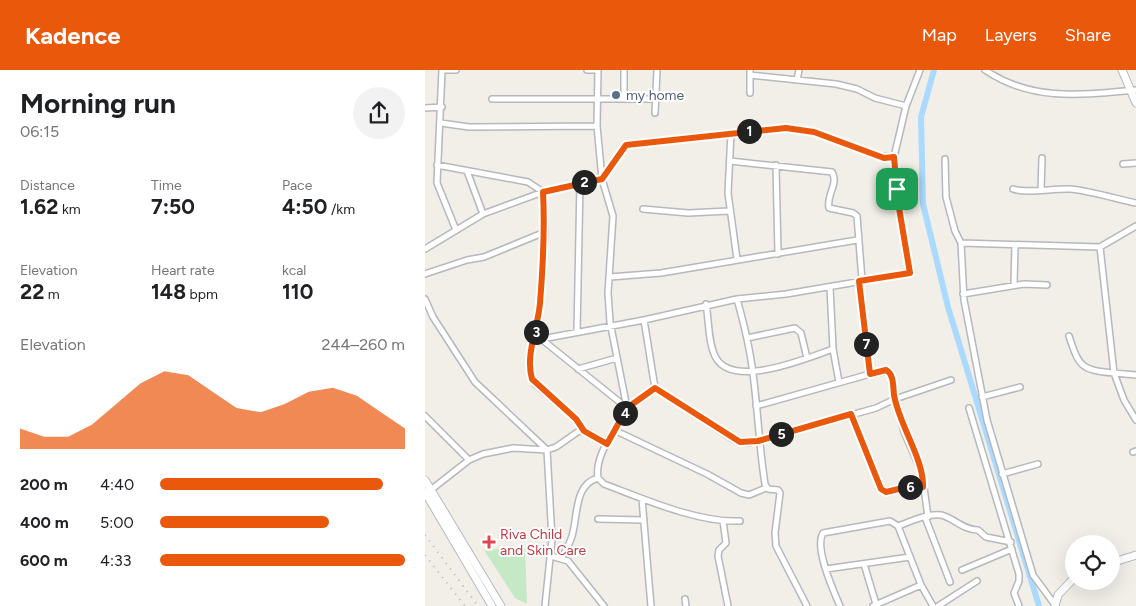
<!DOCTYPE html>
<meta charset="utf-8">
<style>
body{margin:0;font-family:Figtree,sans-serif;background:#f2f2f2;color:#202124;height:100vh;display:flex;flex-direction:column;font-size:19px;white-space:nowrap}
*{box-sizing:border-box;margin:0}
p{font-size:16px;color:#757577}
.icon{flex:none;width:28px;height:28px;fill:none;stroke:currentColor;stroke-width:2;stroke-linecap:round;stroke-linejoin:round}
.map{position:relative;flex:1;overflow:hidden}
.side{display:flex;flex-direction:column;background:#fff;width:425px}
.side>*{flex:none}
.fabs{position:absolute;left:640px;top:465px;display:grid;gap:10px}
.fabs a{display:grid;place-items:center;width:55px;height:55px;border-radius:50%;background:#fff;box-shadow:0 5px 20px #0002;font-size:25px}
.pin{position:absolute;display:grid;place-items:center;width:42px;height:42px;color:#fff;margin:-21px;border-radius:10px;box-shadow:0 2px 8px #0006}
.km{position:absolute;width:25px;height:25px;margin:-12px;border-radius:50%;background:#222;color:#fff;font-size:14px;line-height:25px;text-align:center}
.round{display:grid;place-items:center;flex:none;width:52px;height:52px;border-radius:26px;background:#f2f2f2}
.overview{display:flex;align-items:center;justify-content:space-between;height:85px;padding:0 20px}
h1{font-size:28px;font-weight:700;line-height:38px}
.metrics{display:grid;grid-template-columns:repeat(3,1fr);gap:8px;height:85px;padding:5px 20px}
.metrics div{display:grid;align-content:center}
.metrics b{font-size:21px;font-weight:700}
.metrics small{font-size:14px;font-weight:400}
.metrics p{font-size:14px}
.chart{height:140px;padding:10px 20px}
.chart p{display:flex;justify-content:space-between}
.chart svg{width:100%;height:90px;margin-top:5px;fill:#ea580c;opacity:.7}
ul{padding:0 20px;list-style:none;font-size:16px}
li{display:grid;grid-template-columns:80px 60px 1fr;align-items:center;height:38px}
li i{height:12px;border-radius:6px;background:#ea580c}
header{display:flex;align-items:center;gap:30px;box-sizing:border-box;height:70px;padding:0 25px;background:#ea580c;color:#fff}
header strong{font-size:24px}
nav{display:flex;gap:28px;margin-inline-start:auto;font-size:18px}
main{display:flex;flex:1;min-height:0}
.map>svg:first-child{display:block}
</style>
<header>
<strong>Kadence</strong>
<nav><a>Map</a><a>Layers</a><a>Share</a></nav>
</header>
<main>
<section class="side">
<div class="overview"><div><h1>Morning run</h1><p>06:15</p></div><a class="round"><svg class="icon" aria-label="share" viewBox="0 0 24 24"><path d="M12 15V3M7 8l5-5 5 5M5 13v7h14v-7"/></svg></a></div>
<div class="metrics">
<div><p>Distance</p><b>1.62<small> km</small></b></div>
<div><p>Time</p><b>7:50</b></div>
<div><p>Pace</p><b>4:50<small> /km</small></b></div>
</div>
<div class="metrics">
<div><p>Elevation</p><b>22<small> m</small></b></div>
<div><p>Heart rate</p><b>148<small> bpm</small></b></div>
<div><p>kcal</p><b>110</b></div>
</div>
<div class="chart"><p><span>Elevation</span>244–260 m</p>
<svg viewBox="0 0 160 44" preserveAspectRatio="none"><path d="M0 44V34L10 38L20 38L30 32L40 22L50 12L60 6L70 8L80 16L90 24L100 26L110 22L120 16L130 14L140 18L150 26L160 34V44z"/></svg>
</div>
<ul>
<li><b>200 m</b>4:40<i style="width:91%"></i></li>
<li><b>400 m</b>5:00<i style="width:69%"></i></li>
<li><b>600 m</b>4:33<i style="width:100%"></i></li>
</ul>
</section>
<div class="map">
<svg width="711" height="536" viewBox="0 0 711 536">
<rect width="100%" height="100%" fill="#f1efe8"/>
<path fill="#c5e8c5" d="M100 477 102 534 90 528 59 480Z"/>
<g fill="none" stroke-linecap="round" stroke-linejoin="round">
<path stroke="#aadaff" stroke-width="6" d="M509 0 496 47 498 134 523 237 614 536"/>
<defs>
<path id="street" d="M17 0 12 113 31 160
M17 0H31
M162 0H173
M173 0 172 56 177 109 188 146 183 223 185 252 202 338C192 359 169 384 173 408L179 414C219 429 273 453 315 451
M560 0C607 32 658 25 711 20
M325 5 411 14 432 19 450 28 481 36
M372 10 374 0
M325 23V0
M199 28V0
M67 29H231
M0 38 17 37
M230 43 232 0
M16 53 44 57 172 56
M306 63 303 123 312 189
M520 89 521 127 530 161 536 173 539 230 562 350 608 505 630 535
M305 91 407 102C414 113 401 126 404 138L428 143 432 146 437 210
M698 94 711 93
M12 95 103 112 118 122 120 162 115 232 105 287V303L110 314 151 349 159 361
M351 95 353 184
M42 101 58 144
M588 119C602 124 629 118 646 119 665 121 692 129 711 133
M616 120 617 88
M218 139 263 143 304 141
M711 156 675 177 689 303 711 305
M536 173 675 177
M0 179 58 144 118 122 177 109 201 75 361 58 389 62 452 86 469 87 481 36 495 0
M0 204 42 190 59 187 120 162
M185 207 236 203 432 170
M434 211 445 304
M589 215 590 175
M405 217 408 279 414 312
M538 224 599 214 622 215
M0 229 8 247 50 312 122 380 127 469 120 536
M312 229C319 254 325 278 328 304 333 341 334 377 340 414L343 419 353 420 355 423 350 463 351 476 382 536
M281 234C284 250 283 274 291 288 309 319 382 288 408 279
M219 250 230 318 309 370 322 373 333 371 451 338 470 329 526 310
M152 262 155 113
M644 266C654 297 656 300 689 303L699 330 711 350
M115 268 202 338 230 318
M322 268 370 258 376 263 382 288
M117 269 219 250 312 229 361 224 485 203 473 132 469 87
M153 299 192 288
M557 327 595 317
M331 336 445 304 464 301 479 362 497 403 503 447
M544 338 594 504V511L589 523 594 536
M426 344 456 419 461 421 482 417H498
M0 346 44 390
M189 360 282 404 316 423 324 425 341 418
M708 382 711 381
M577 404 613 394
M7 419 44 390 58 384 88 378 122 380 131 377 154 361 165 363 182 374
M217 429 226 536
M500 447 525 512
M173 449 219 450
M298 451 301 473 294 480 293 486 303 536
M473 456C485 452 502 443 516 445 529 448 538 460 553 460L561 467 586 472
M126 486 143 491 179 536
M137 487C141 480 145 473 147 466 153 446 149 414 173 408
M439 494 451 534
M401 499 485 487
M537 500 587 479
M260 529 261 536
M415 536C408 520 389 478 398 463L465 451 473 456 496 515 508 536
M448 536 496 515
M513 536 552 511"/>
<path id="secondary" d="M697 0 711 33
M0 410 76 536
M0 422 67 536
M686 493 711 485
M630 536 633 525 649 508"/>
</defs>
<use href="#street" stroke="#b5b8bc" stroke-width="8"/>
<use href="#secondary" stroke="#b6babf" stroke-width="9"/>
<use href="#street" stroke="#fff" stroke-width="5"/>
<use href="#secondary" stroke="#fff" stroke-width="7"/>
<path stroke="#b6b7b8" stroke-width="2" stroke-dasharray="1 6" stroke-linecap="butt" d="M0 465 53 536
M0 485 40 536"/>
</g>
<g fill="none" stroke-linecap="round" stroke-linejoin="round">
<defs>
<path id="route" d="M361 58 389 62 459 88 469 87 473 132 485 203 434 211 445 304 461 300C469 304 468 317 469 325 474 355 499 389 498 417H482L461 422 456 419 426 344 333 371 315 372 230 318 202 338 182 374 159 361 151 349 107 309C100 285 113 258 115 233 118 196 120 159 118 122L177 109 201 75Z"/>
</defs>
<use href="#route" stroke="#fff" stroke-width="10"/>
<use href="#route" stroke="#ea580c" stroke-width="6"/>
</g>
<circle fill="#5c6f8a" stroke="#fff" stroke-width="2" cx="191" cy="25" r="5"/>
<path fill="#e0444e" stroke="#fff" stroke-width="2" d="M61.5 464.5h5v5h5v5h-5v5h-5v-5h-5v-5h5z"/>
<g text-anchor="middle" stroke-width="4" stroke-linejoin="round" paint-order="stroke">
<g font-size="14" fill="#4e5e75" stroke="#fff" text-anchor="start">
<text x="201" y="30">my home</text>
</g>
<g font-size="14" fill="#be3a42" stroke="#fff" text-anchor="start">
<text x="75" y="469">Riva Child<tspan x="75" dy="16">and Skin Care</tspan></text>
</g>
</g>
</svg>
<div class="fabs">
<a><svg class="icon" aria-label="locate" viewBox="0 0 24 24"><circle cx="12" cy="12" r="6"/><path d="M12 2v4M12 18v4M2 12h4M18 12h4"/></svg></a>
</div>
<div class="pin" style="left:472px;top:119px;background:#1e9e55"><svg class="icon" aria-label="arrive" viewBox="0 0 24 24"><path d="M6 21V4h12l-3 4 3 4H6"/></svg></div>
<b class="km" style="left:324px;top:61px">1</b>
<b class="km" style="left:159px;top:112px">2</b>
<b class="km" style="left:111px;top:262px">3</b>
<b class="km" style="left:200px;top:343px">4</b>
<b class="km" style="left:356px;top:364px">5</b>
<b class="km" style="left:485px;top:417px">6</b>
<b class="km" style="left:441px;top:274px">7</b>
</div>
</main>
